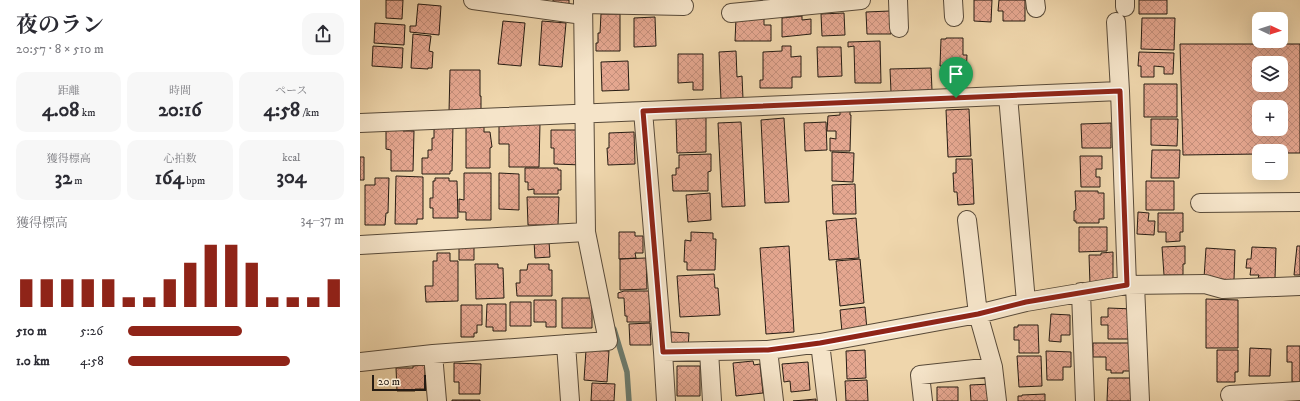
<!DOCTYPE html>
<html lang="ja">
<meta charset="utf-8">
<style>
body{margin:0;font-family:"IM FELL DW Pica","Noto Serif JP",serif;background:#f7f7f7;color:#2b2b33;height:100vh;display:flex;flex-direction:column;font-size:15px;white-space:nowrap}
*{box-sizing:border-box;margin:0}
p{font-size:13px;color:#7c7c81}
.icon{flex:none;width:22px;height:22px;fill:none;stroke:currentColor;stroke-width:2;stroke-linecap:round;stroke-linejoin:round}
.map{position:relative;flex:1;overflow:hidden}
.panel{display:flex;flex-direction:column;background:#fff;width:360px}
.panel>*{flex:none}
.needle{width:26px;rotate:94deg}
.tools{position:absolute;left:892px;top:12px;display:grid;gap:8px}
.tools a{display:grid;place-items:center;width:36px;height:36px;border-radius:8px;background:#fff;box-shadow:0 4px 16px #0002;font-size:20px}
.scale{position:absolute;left:12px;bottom:10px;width:54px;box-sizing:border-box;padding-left:4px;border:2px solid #261c13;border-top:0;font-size:11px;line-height:14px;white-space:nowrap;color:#261c13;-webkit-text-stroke:3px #f5e4c9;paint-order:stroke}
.pin{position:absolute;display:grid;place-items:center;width:34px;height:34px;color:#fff;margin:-41px -17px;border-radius:50% 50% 50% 0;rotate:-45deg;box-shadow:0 0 4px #0007}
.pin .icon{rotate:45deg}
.round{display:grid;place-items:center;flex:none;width:42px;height:42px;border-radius:12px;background:#f7f7f7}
.headline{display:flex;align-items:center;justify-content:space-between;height:68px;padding:0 16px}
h1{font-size:22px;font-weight:700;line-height:30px}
.figures{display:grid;grid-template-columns:repeat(3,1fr);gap:6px;height:68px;padding:4px 16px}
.figures div{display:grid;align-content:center;border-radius:10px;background:#f7f7f7;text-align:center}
.figures b{font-size:20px;font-weight:700}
.figures small{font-size:11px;font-weight:400}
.figures p{font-size:11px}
.chart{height:112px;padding:8px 16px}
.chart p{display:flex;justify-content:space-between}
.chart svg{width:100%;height:72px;margin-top:4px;stroke:#8f2418;stroke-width:6}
ul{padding:0 16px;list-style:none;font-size:13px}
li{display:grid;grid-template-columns:64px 48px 1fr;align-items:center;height:30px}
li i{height:10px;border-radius:5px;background:#8f2418}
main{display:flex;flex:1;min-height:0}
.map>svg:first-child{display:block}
</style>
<main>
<section class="panel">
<div class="headline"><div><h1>夜のラン</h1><p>20:57 · 8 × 510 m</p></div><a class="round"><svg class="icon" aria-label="share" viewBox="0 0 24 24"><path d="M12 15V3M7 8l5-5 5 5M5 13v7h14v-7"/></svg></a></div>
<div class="figures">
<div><p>距離</p><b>4.08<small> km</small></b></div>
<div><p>時間</p><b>20:16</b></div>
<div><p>ペース</p><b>4:58<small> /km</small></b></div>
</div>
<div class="figures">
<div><p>獲得標高</p><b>32<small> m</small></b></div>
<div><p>心拍数</p><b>164<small> bpm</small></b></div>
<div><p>kcal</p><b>304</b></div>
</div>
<div class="chart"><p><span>獲得標高</span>34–37 m</p>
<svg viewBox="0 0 160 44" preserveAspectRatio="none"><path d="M5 44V27M15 44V27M25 44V27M35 44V27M45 44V27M55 44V38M65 44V38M75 44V27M85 44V17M95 44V6M105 44V6M115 44V17M125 44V38M135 44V38M145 44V38M155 44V27"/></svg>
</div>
<ul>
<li><b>510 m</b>5:26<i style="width:53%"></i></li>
<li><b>1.0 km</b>4:58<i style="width:75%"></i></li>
</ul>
</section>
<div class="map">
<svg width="940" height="401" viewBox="0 0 940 401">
<defs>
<pattern id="building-cross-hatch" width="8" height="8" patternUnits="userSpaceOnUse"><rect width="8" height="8" fill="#e5a790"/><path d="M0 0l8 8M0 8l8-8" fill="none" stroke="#c48f7b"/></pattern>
</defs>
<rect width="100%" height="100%" fill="#efd6ac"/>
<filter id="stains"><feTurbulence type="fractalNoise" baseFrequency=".005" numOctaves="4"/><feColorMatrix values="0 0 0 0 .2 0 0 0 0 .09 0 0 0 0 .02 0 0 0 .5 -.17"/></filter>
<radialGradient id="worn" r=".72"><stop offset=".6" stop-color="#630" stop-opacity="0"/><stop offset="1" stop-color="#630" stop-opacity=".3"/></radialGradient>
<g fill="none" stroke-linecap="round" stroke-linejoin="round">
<path stroke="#6c7a6c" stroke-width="5.5" d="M254 329 267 372 269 401"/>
</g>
<path fill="url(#building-cross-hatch)" stroke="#261c13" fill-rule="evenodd" d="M26 0H43L42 19 26 18Z
M193 0H209V6L193 5Z
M614 0H632L631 22 614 21Z
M639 0H665V21H643V11H638Z
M779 0H807V14H779Z
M58 4 81 6 79 35 50 32V26H56Z
M530 11 531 34H507L506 12Z
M484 13 485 35 462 36 461 14Z
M241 14H260V51H236V43H238V33H240Z
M442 16V20L451 19V34L422 37V18Z
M295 17 296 46 274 47V18Z
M376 18H404V25H411V41H375Z
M782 18H815L814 50 781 49Z
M143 21 165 23 161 66 138 64Z
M182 21 206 23 202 67 179 65Z
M15 23 45 25 44 45 14 43Z
M53 34 71 36 69 51 73 52 72 68H68V69L51 68Z
M586 38H603V55H607L606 75H585V66H580L581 39H586Z
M520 41 521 83H495L494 46 488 47V42Z
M820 44H940V153H921V151H899V154L823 155ZM899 63H921V85H899ZM899 107H921V129H899Z
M13 46 43 48 42 68 12 66Z
M422 46H431V57L441 56V77H432V88H400V80H403V52L422 51Z
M457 47H481L482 76 458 77Z
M376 51 377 77 382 76 383 99 361 100 359 52Z
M779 52 814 53 813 74H804V67L794 66V77H781V66H778Z
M318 54H343V90H333V82L318 83Z
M268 61 269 90 242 91 241 62Z
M571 68 572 90 531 92 530 69Z
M90 70H120V96H121V112H89Z
M784 84H817V117H784Z
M609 109 611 156 588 157 586 110Z
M480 110H490V115H491L490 151H470V138L476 139V131H467L468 116 480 115Z
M346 117V152L317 153 316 118Z
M424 118 429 202 405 203 401 120Z
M791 119H818L817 146 791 145Z
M139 122 180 123 179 167H149V144H139Z
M381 122 385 206 362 207 358 123Z
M466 122 467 150 445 151 444 123Z
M751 123V148H722L721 124Z
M74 124 93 125 92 171H90V174H62V158H68V150H72V138H74Z
M106 124H124V132H130L132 147 130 148V168H106Z
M43 127V131H54L53 171H31V150L26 149V130Z
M191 130H223V165L194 164V148H191Z
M274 132 275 164 248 165 247 148H249V133Z
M792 150H820L819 178H791Z
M472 152 494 153 493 182 472 181Z
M351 154V171L348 172V191H313L312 175H316V168H319V155Z
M720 156H742V169H736V177H740V187H721Z
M0 157H4V180H0Z
M596 159H612L614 204 598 205 597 192H594L593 173H596Z
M165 168H198V170H201V190H198V194H174V189L168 190V182H165Z
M104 173H131V220H106V212H99V199L104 200Z
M139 173 159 174V210L139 209Z
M36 176 63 177V219H57V224H35Z
M15 178H29L28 213H26L25 225H5V185H15Z
M75 178H89V181H97L98 218H73V208H70V198H73V181H75Z
M786 181H814V210H786Z
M495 184 496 214H473L472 185Z
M715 191H738V193H744V219H739V223H716V221H714V211L716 210Z
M350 193 351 220 328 222 326 195Z
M167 197H199L198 225H168Z
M778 212 789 213 788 221H795L794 235 777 234Z
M798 213H823V232H820V241L806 242V232H798Z
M496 218 499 258 469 260 466 221Z
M719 227H747V251L719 252Z
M259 232H275V236H283V253H275L276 258 259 259Z
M331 232 353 233V239H356L355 270H327V262H324L325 240 331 241Z
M174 241H189L190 257 175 258Z
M99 245H114V260H99Z
M429 246 434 332 406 334 400 248Z
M825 246V264H823V275H804L802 247Z
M937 246H940V275H934Z
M892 247 916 248 915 278H898L899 275H890L891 268H886L887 259H891Z
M846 248 875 250 874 280 844 278Z
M753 252V285H730L729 255H741V253Z
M77 253H90V261H98V301L66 302 65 286H73V261H77Z
M286 258 287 289 260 290V259Z
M500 259 504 303 480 306 476 261Z
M115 264H138V268H143L144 298 116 299Z
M168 264H189V270H192V296H157L156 283H160V270H167Z
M354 274 355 288H358L360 315 320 317 317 276Z
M264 291H289L290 322H267V316H265L264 298H258V293Z
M202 298H232V328H202Z
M846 299 878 300V348H846Z
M174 300H196V327H186V322H174Z
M150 302H171V326H150Z
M127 304H146V331H133V327H126Z
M101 305H122V325H117V333H114V337H101Z
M505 307 507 330 482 332 480 310Z
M748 308 774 309 773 339H748V325H741V317H748Z
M691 314 710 315V335H701V342L689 341Z
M290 323 291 345H270L269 324Z
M658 325H678L679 353H659V340H654V327H658Z
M311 332 329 333 328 349H310Z
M733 343H774V371H763V373H751V370H746V357H733Z
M927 346H940V382H932V362H927Z
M890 348 911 349 910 376H889Z
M226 350 249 351 247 382 224 380Z
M505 350 506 378 487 379 486 351Z
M857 350H878V372H875V382H857Z
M686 351 711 352V367H703V380H687Z
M657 356H681L682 386 659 387Z
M393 361 394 365 400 364 403 393 376 396 373 363Z
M448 362 450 390 431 392 430 381 424 382 422 364Z
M94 363 121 364 120 394H99V382H94Z
M65 365V389H55V391H37L36 368H53V366Z
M317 366H340V396H317Z
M748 378H776V401H747Z
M507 380 508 401H486L485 381Z
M232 383 255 384 254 401H231Z
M631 384 632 401H611L610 385Z
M577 387H598V401H577Z
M685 394V401H658V396H662V395Z
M456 399V401H433Z
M92 400H120V401H92Z"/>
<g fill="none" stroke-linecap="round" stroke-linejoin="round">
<defs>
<path id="minor" d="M113 0 223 15
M538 0 539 28
M593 0 594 17
M675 0 676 8
M765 0V7
M223 4 324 6
M371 13 501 0
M756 22 760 91 767 285
M648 96 666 302
M283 111 303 352 306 401
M0 123 760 91
M840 203 940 202
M607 220 618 314 633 367
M0 245 226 232
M775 285 780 401
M721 292 725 401
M460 343 467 401
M206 344 210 401
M408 350 414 401
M349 351 352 401
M303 352 408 350 460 343 618 314 666 302 767 285 845 284 863 289 940 286
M73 354 77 401
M0 362 73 354 248 341 226 232 223 0
M870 395 940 391
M563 401 560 375 633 367 637 401"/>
</defs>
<use href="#minor" stroke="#584a39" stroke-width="20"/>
<use href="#minor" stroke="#f5e4c9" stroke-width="18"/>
</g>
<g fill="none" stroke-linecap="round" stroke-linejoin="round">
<defs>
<path id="route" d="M760 91 767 285 666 302 618 314 460 343 408 350 303 352 283 111Z"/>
</defs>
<use href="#route" stroke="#fff" stroke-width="8"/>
<use href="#route" stroke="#8f2418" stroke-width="5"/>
</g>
<rect width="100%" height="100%" filter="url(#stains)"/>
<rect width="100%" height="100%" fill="url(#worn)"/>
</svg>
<div class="tools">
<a><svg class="needle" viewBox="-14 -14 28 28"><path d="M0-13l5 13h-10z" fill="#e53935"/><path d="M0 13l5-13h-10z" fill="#7c7c81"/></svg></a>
<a><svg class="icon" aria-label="layers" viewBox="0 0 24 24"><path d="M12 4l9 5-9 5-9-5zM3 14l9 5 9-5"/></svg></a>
<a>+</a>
<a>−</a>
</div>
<div class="scale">20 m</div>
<div class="pin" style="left:596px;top:98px;background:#1e9e55"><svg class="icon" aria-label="arrive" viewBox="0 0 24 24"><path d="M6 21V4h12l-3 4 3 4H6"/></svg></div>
</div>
</main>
